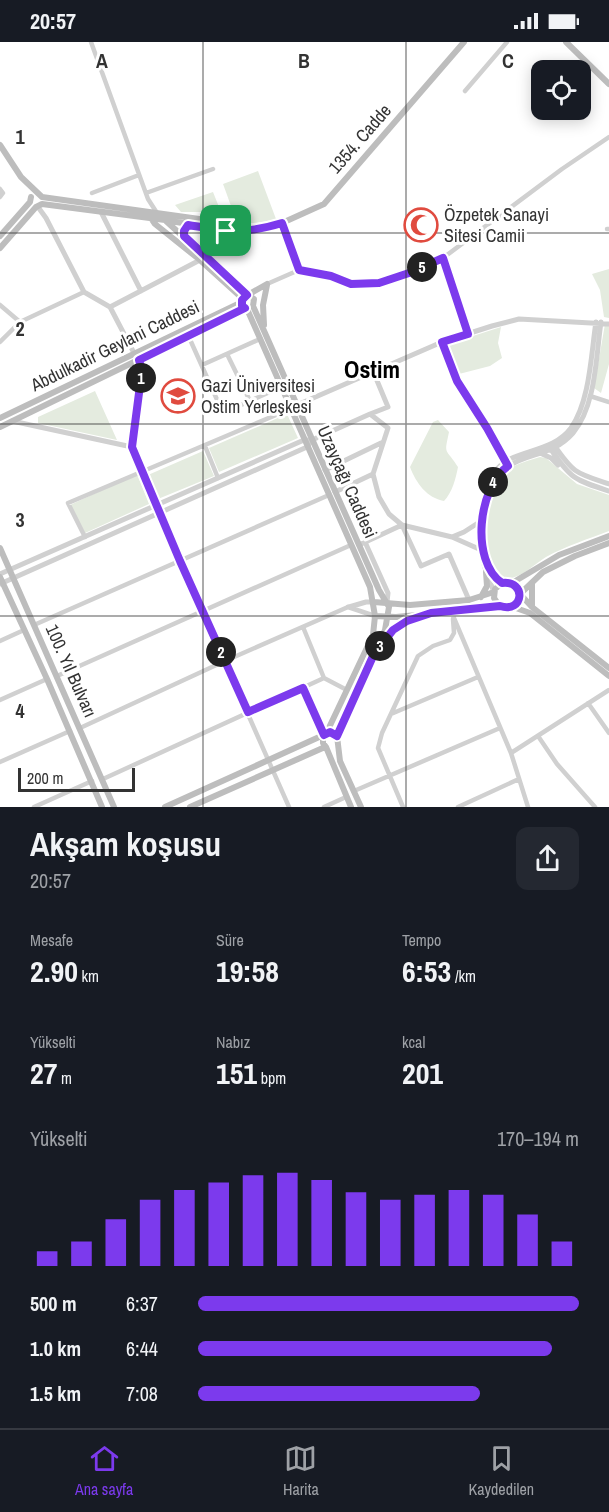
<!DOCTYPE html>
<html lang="tr">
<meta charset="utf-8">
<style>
body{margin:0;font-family:"Archivo Narrow",sans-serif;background:#242831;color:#f1f3f6;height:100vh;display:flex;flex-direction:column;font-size:22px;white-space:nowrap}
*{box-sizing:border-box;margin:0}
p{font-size:20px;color:#9ea1a6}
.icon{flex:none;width:33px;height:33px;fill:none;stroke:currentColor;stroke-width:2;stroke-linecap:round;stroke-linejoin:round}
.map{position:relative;height:765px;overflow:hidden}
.drawer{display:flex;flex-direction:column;background:#171b24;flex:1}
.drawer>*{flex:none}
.buttons{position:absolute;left:531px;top:18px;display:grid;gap:12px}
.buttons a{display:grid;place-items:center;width:60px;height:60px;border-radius:12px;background:#171b24;box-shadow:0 3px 15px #0003;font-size:30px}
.scale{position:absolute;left:18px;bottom:15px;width:117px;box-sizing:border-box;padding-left:6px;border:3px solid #333;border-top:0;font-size:16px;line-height:21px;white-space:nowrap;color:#333;-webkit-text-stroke:4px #fff;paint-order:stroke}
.pin{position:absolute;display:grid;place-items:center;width:51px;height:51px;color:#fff;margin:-26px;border-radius:12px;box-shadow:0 3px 9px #0006}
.km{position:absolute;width:30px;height:30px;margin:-15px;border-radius:50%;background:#222;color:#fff;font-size:16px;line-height:30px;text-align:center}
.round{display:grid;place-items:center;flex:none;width:63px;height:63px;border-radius:12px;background:#242831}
.head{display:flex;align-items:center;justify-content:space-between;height:102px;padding:0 30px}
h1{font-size:33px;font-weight:700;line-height:45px}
.metrics{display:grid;grid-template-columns:repeat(3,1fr);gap:9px;height:102px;padding:6px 30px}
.metrics div{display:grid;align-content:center}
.metrics b{font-size:30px;font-weight:700}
.metrics small{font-size:16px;font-weight:400}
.metrics p{font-size:16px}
.chart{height:168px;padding:12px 30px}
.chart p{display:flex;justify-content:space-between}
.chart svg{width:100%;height:108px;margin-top:6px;stroke:#7c3aed;stroke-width:6}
ul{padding:0 30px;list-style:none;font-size:20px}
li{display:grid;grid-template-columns:96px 72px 1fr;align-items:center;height:45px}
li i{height:15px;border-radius:8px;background:#7c3aed}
.status{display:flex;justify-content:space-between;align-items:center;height:42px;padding:0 30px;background:#171b24;direction:ltr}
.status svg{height:16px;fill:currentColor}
.dock{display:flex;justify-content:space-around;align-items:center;height:84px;border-top:2px solid #363941;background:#171b24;font-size:16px;color:#9ea1a6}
.dock a{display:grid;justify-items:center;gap:3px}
.dock .selected{color:#7c3aed}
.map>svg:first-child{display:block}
</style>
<div class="status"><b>20:57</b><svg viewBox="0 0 49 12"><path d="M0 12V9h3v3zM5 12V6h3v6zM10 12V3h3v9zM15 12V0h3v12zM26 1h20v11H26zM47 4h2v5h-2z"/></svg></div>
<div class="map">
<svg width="609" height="765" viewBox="0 0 609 765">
<rect width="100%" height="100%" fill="#fff"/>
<path fill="#e4ebdf" d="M258 129 276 177C234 187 237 179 223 142Z
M213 150 221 170H181L175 163Z
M609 227V276L604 275 600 248 592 232Z
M605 282 609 283V322L601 351 594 346Z
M501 285 498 301 502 316 490 324 459 332 448 302Z
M95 349 117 398 38 381V375Z
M287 372 298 396 219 430 209 406Z
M438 378 449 390C444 414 445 405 458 425 456 436 452 451 444 459 427 456 416 441 410 425L433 380Z
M203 409 214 434 158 457 148 433Z
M540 415 546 416 577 442 609 453V489C588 497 566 504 546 515 533 523 521 537 504 537 474 524 484 453 502 433 511 423 527 419 540 415Z
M137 432 149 462 85 491 70 463Z"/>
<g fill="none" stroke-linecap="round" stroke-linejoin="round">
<path stroke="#d0d0d0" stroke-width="4.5" d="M91 0 148 157 157 171
M465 49 507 0
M0 147 3 151 0 155
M92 151 139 133
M146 151 213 127
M282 181 299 228
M607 187H609
M443 216 468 292
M267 242 299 228 331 234 351 242 379 241 409 231 443 216 562 127 609 95
M0 263 20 280
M188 293 223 371 281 345
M0 300 20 280 84 250
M227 312 250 359
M202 323 260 297
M590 354 609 360
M205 404 218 436
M159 471 289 765
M85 495 68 461 290 367
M451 569 511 711 528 765
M34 583 329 453
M303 585 324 636 345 647
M0 599 24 588
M57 634 351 503
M303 646 324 693
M0 658 47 637
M588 661 609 691
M391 672 478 635
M80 686 225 619 348 565
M538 694 557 722 595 765
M511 711 609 648
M0 720 70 689
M103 737 324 636
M354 749 500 686
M34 765 92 739
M324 765 346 755
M403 765 378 706 382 691 418 614 433 604 450 598 454 591 453 577
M458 765 519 737"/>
<path stroke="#d0d0d0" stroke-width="5" d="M38 165 46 176 84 250 110 265 134 311
M101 170 141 249
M229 170 235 182
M110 265 200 218
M442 300 457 339 487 385 507 423
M139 318 142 328 132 405 157 467
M297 363 442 300 492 284 519 277 609 282
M12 379 132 405
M554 403C574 432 576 431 609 442
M550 406C570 436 574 438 609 449
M540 411 551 416 558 423
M325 428 381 401
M373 432 379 455 389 472 402 483 452 495 479 507
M335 450 373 432 388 386 370 372 388 365 373 329
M488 454C507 402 544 424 573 391 596 364 596 314 601 280
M483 474C479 495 483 529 503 541
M452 495 464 490 478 481
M365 500 388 551 387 560
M359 503 402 483 421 524 449 512 469 558
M0 532 304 398H312L370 372
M0 542 307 405 309 402
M494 550C479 515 474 490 485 453 490 437 495 424 510 417 531 407 556 406 571 386 590 359 591 312 596 280
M348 565 375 574
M349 565 366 560H374"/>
<path stroke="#bdbdbd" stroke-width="6" d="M566 0 609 42
M0 103 21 135 42 155 235 182 253 187
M151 176 155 182 200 218 242 256
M166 179 247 253
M0 194 30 160 31 155
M0 206 36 165 42 162 165 178 234 190 259 188 282 181 324 162 464 0
M248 253 254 257 253 264 379 548 389 565 385 588 337 694
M241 258V262L247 267 370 545 375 574 373 593 326 692
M264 283 263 263 267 243
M0 376 238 262 244 255 267 242
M0 385 245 266
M0 506 114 765
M0 535 47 637 102 765
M512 541 559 513 609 494
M532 542V564
M520 552 518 559 510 566 500 565 494 556 495 547 500 543 509 541 515 543 520 552 532 565 609 626
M520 552 543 530 575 514 609 501
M481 555 487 544 486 530
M374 560 410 563 469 558 494 550
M513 565 530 571 609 634
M375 574 396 575 500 565
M380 604C393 587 401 582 422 574
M323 694V701L326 705 351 765
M337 694 340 719 361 765
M165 765 328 691H333L337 694
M190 765 325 705"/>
</g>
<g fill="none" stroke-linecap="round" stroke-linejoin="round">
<defs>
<path id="route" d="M282 181 299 228 331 234 351 242 379 241 409 231 443 216 468 292 442 300 457 339 487 386 508 424C478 445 470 519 502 541 527 538 524 572 500 564L431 571 407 579 393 588 374 612 337 694 330 690 324 693 303 646 248 670 180 519 132 405 142 328 139 318 245 266 242 264V258L247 253 184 194V189L188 183C228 189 243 193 282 181Z"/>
</defs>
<use href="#route" stroke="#fff" stroke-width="12"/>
<use href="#route" stroke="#7c3aed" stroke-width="8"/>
</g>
<path fill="none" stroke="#333" stroke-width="1.5" stroke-opacity="0.55" d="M203 0V765M406 0V765M0 191H609M0 382H609M0 574H609"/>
<defs>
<symbol id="mosque-ring" viewBox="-11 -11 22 22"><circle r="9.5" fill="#fff" stroke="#e04b3f" stroke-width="1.5"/><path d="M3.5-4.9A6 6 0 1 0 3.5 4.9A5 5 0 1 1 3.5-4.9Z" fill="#e04b3f"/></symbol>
<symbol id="university-ring" viewBox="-11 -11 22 22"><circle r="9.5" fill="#fff" stroke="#e04b3f" stroke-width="1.5"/><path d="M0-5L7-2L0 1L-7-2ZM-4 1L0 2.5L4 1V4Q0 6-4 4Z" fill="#e04b3f"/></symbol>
</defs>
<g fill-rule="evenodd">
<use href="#mosque-ring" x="402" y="164" width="38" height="38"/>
<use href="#university-ring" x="159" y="335" width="38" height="38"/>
</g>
<g text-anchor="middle" stroke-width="6" stroke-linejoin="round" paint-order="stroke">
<g font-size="18" fill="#333" stroke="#fff">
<text transform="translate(360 97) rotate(-49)" y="6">1354. Cadde</text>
<text transform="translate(115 304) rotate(-26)" y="6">Abdulkadir Geylani Caddesi</text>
<text transform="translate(347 440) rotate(66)" y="6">Uzayçağı Caddesi</text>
<text transform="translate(71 629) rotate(66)" y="6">100. Yıl Bulvarı</text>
</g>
<g font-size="18" fill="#333" stroke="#fff" text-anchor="start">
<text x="444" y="179">Özpetek Sanayi<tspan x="444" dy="21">Sitesi Camii</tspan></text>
<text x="201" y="350">Gazi Üniversitesi<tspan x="201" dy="21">Ostim Yerleşkesi</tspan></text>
</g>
<g font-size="24" font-weight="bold" fill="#000" stroke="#fff">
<text x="372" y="336">Ostim</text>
</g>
</g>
<g font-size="20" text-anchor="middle" font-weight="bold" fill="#333" stroke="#fff" stroke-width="6" stroke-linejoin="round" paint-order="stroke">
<text x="102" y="26">A</text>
<text x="304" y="26">B</text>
<text x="508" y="26">C</text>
<text x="20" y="102">1</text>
<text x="20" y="294">2</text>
<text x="20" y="485">3</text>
<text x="20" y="676">4</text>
</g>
</svg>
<div class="buttons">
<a><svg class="icon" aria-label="locate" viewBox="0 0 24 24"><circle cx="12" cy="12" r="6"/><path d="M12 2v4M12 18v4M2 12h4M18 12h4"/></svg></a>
</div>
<div class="scale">200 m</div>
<div class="pin" style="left:226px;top:189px;background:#1e9e55"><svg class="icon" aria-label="arrive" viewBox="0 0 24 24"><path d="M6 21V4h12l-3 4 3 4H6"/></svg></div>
<b class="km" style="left:141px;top:336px">1</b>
<b class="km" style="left:221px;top:610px">2</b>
<b class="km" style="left:380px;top:604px">3</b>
<b class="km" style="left:493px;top:440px">4</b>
<b class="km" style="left:422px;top:225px">5</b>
</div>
<section class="drawer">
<div class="head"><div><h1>Akşam koşusu</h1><p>20:57</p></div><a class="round"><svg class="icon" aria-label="share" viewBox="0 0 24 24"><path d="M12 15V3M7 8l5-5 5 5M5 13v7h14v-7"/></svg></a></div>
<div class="metrics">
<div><p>Mesafe</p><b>2.90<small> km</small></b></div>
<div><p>Süre</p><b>19:58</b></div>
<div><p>Tempo</p><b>6:53<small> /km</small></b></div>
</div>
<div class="metrics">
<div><p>Yükselti</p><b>27<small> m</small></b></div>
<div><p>Nabız</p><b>151<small> bpm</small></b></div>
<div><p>kcal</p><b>201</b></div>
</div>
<div class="chart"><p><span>Yükselti</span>170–194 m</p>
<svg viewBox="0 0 160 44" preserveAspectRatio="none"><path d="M5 44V38M15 44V34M25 44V25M35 44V17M45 44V13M55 44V10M65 44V7M75 44V6M85 44V9M95 44V14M105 44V17M115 44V15M125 44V13M135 44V15M145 44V23M155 44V34"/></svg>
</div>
<ul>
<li><b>500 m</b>6:37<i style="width:100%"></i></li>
<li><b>1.0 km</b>6:44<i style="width:93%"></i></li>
<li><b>1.5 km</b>7:08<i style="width:74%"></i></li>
</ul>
</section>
<nav class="dock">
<a class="selected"><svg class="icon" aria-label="home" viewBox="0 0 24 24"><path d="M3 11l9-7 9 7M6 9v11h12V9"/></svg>Ana sayfa</a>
<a><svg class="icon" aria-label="map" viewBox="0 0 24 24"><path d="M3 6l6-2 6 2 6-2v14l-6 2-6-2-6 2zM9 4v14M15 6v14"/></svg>Harita</a>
<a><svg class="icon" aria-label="saved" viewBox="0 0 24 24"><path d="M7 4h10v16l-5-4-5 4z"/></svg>Kaydedilen</a>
</nav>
